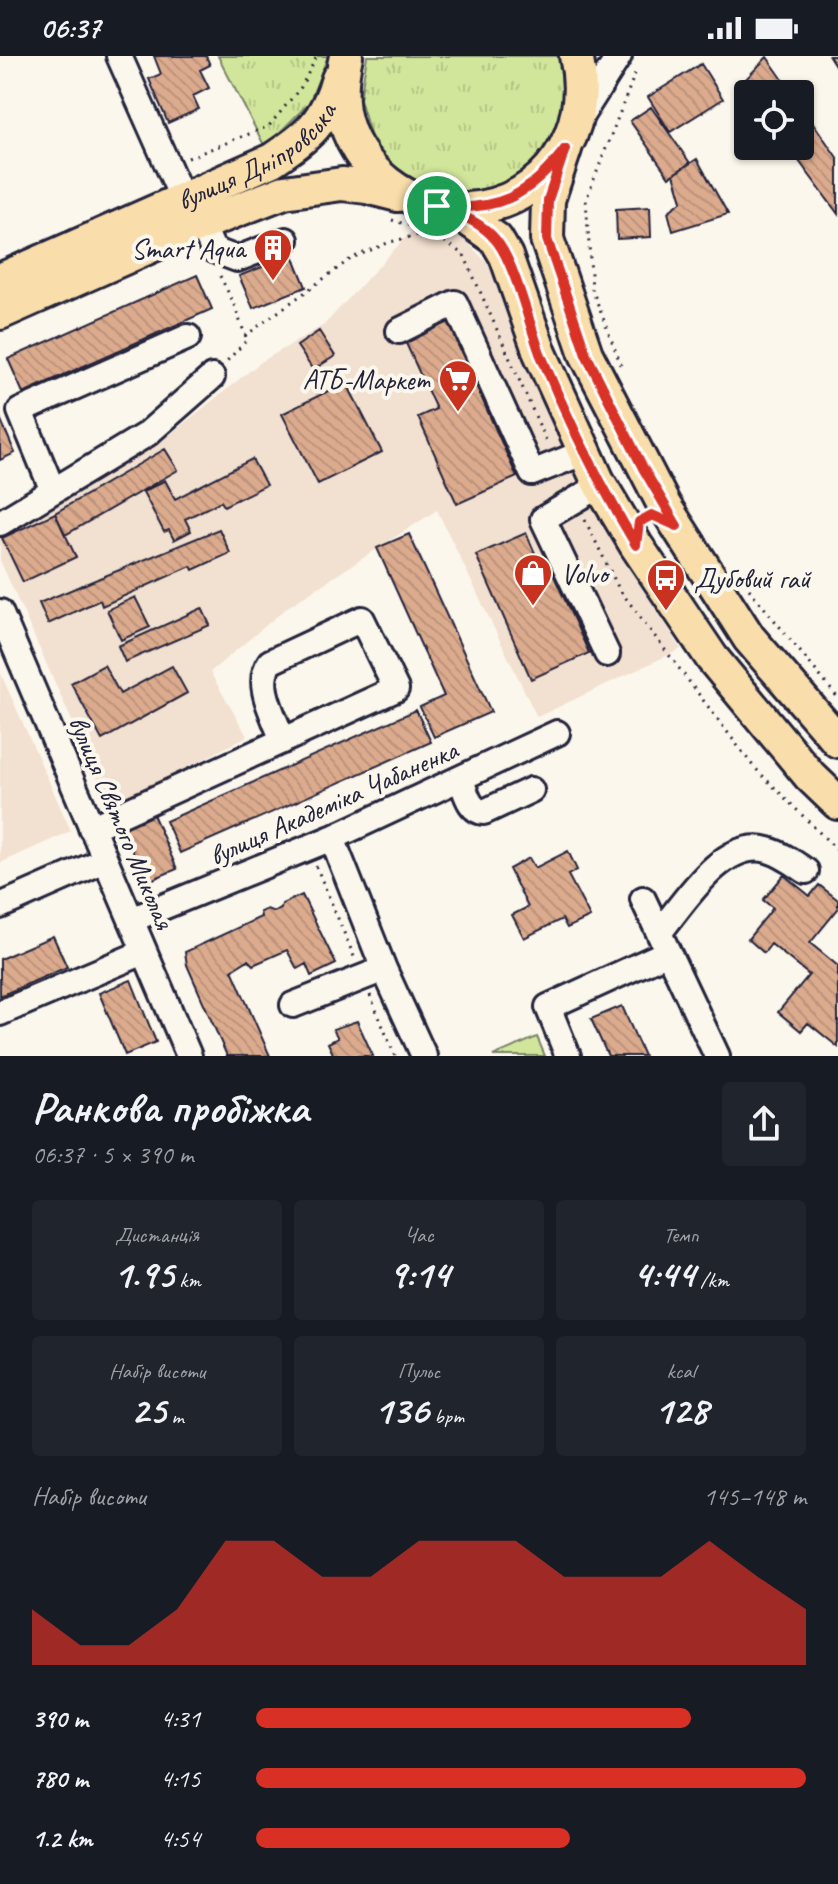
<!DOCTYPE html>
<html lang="uk">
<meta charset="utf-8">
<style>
body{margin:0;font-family:Caveat,sans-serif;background:#20242c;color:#f1f3f6;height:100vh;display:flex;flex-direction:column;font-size:30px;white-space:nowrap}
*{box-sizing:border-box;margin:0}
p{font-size:26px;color:#9ea1a6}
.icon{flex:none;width:44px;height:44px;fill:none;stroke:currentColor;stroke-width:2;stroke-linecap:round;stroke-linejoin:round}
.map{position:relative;height:1000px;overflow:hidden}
.side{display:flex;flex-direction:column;background:#171b24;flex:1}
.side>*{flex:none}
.controls{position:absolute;left:734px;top:24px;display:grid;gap:16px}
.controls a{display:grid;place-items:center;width:80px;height:80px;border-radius:8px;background:#171b24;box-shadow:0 2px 6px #0004;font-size:40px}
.pin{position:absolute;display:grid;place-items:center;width:68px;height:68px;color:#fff;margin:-34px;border:4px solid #fff;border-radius:50%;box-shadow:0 2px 8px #0007}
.round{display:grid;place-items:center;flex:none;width:84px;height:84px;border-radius:8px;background:#20242c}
.headline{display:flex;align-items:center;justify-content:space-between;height:136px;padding:0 32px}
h1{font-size:44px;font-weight:700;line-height:60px}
.stats{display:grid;grid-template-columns:repeat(3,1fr);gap:12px;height:136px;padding:8px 32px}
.stats div{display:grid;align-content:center;border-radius:8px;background:#20242c;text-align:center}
.stats b{font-size:40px;font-weight:700}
.stats small{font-size:22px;font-weight:400}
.stats p{font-size:22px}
.chart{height:224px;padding:16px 32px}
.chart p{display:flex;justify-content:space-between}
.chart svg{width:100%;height:144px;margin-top:8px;fill:#d93025;opacity:.7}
ul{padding:0 32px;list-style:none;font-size:26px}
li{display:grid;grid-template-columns:128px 96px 1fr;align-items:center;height:60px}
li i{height:20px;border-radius:10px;background:#d93025}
.status{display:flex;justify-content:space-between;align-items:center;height:56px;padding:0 40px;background:#171b24;direction:ltr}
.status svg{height:22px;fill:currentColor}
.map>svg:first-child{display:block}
</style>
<div class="status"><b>06:37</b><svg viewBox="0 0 49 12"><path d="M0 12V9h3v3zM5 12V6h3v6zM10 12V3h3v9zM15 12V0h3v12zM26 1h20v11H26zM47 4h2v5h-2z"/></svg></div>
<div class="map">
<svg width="838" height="1000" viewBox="0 0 838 1000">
<defs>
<pattern id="grass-tufts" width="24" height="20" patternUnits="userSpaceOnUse" patternTransform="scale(2)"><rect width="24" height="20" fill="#d2e69b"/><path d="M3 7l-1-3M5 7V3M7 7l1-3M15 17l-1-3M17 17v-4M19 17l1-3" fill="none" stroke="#b4c586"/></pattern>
<pattern id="building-back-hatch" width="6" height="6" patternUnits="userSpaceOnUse" patternTransform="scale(2)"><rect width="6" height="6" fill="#dcab8e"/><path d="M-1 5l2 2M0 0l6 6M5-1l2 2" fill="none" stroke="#bc937b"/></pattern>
</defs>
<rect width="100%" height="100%" fill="#fbf7ec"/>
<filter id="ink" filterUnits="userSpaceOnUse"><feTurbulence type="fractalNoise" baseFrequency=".0125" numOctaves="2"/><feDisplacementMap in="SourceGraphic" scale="16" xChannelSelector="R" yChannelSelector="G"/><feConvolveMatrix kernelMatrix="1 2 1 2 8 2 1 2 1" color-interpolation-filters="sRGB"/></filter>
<g filter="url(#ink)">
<path fill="#f2e0d0" d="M421 165 465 184 490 210 584 422 638 524 681 593 537 661 437 454 289 550 210 616 247 680 111 752 0 504V473L162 385 261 306 324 269Z
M0 616 71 775 0 807Z"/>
<path fill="url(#grass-tufts)" stroke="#7a846b" stroke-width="2" d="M218 0H328L309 47 265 91Z
M367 0H562L570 36 548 96 507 131 447 137 403 122 373 89 360 43Z"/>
<path fill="#d2e69b" stroke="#7a846b" stroke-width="2" d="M537 981 545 1000H493Z"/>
<path fill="url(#building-back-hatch)" stroke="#22223b" stroke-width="2" d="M154 0H206L210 9 200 14 209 32 193 40 199 53 168 67 149 23 161 18Z
M829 0H838V14Z
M767 1 793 38H750L742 27Z
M701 8 723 43 670 76 648 41Z
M800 48 838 103V158L788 90H800Z
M651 51 690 107 669 121 630 65Z
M697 103 728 158 673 175 668 156 682 145 674 118Z
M650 151 651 181 617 183 616 153Z
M293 199 306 231 253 252 239 220Z
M197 219 212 253 23 337 8 303Z
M456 263 466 285 458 289 517 421 457 448 418 361 436 353 405 285Z
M319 275 335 300 313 314 297 290Z
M346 326 382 396 318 428 282 358Z
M0 362 15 397 0 404Z
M165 393 178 414 65 479 55 457Z
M252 403 266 429 224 450 221 445 185 463 191 475 174 484 169 474 164 476 143 436 165 424 175 443Z
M55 457 76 501 23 526 2 482Z
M219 473 230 497 193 514 191 510 102 550 100 544 48 568 39 547Z
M526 477 538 504 545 500 589 597 531 623 476 499Z
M409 478 491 656 434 681 420 651 444 640 377 492Z
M135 541 150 571 121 584 107 554Z
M202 552 210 569 125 606 118 590Z
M104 609 120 638 172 610 187 637 102 684 71 627Z
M416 654 431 686 180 797 166 765Z
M152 756 177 813 146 826 121 769Z
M568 795 577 814 568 819 590 861 567 872 562 863 524 882 512 859 528 851 509 813 529 802 535 812Z
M784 819 810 840 819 829 838 844V853L810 887 838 910V991L808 967 801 975 778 956 809 919 771 888 764 897 748 883 773 852 763 844Z
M302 839 336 908 311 920 306 908 297 913 287 894 253 909 248 904 232 914 270 1000H227L187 909 185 896 261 861 260 856 267 853 274 856 281 853 282 848Z
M53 880 67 911 0 940V903Z
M131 924 156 986 125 999 99 937Z
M622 950 644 1000H608L591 963Z
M357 965 373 1000H334L328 987 338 982 333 973Z"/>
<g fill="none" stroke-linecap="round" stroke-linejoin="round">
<defs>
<path id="minor" d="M119 0 189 157
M579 63 619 0
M202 168 213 194 237 203 286 184
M399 275 455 247 532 417 585 396
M601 429 543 463 607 598
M53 435 20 355 188 281
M0 467 147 378 212 321
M0 556 189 1000
M461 724C466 736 469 755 484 756L531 734
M91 772 396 633 362 563 270 606C254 629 275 661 283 685
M332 782 384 913 424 1000
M643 843 717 1000
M0 850 105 804
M131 864 332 782 557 677
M659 877C683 848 723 781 768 794 782 798 794 807 806 815
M293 949 384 913
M0 957 144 896
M568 1000 548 951 668 896"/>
<g id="major">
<path d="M346 0C342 18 340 36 343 55 353 112 409 156 467 153 547 148 594 74 576 0"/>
<path d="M565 93 548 144 547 183 586 298 664 449 749 582 838 685"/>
<path d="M437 150 466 162 496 183 506 200 540 297 598 425 636 489 712 602 810 720 838 747"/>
<path id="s1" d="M0 224 272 104C310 78 324 68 338 23"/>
<path d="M0 257 194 171 284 136 342 128 367 131 398 139"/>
</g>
</defs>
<use href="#minor" stroke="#22223b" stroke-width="30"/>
<use href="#major" stroke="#22223b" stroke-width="38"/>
<path stroke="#22223b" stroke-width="3" stroke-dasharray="2 6" stroke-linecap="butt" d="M188 102 269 70 301 31 317 0
M392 164 411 170
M220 220 233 246 247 284 226 306
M245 280 352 202 390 186 430 176 464 199 548 389
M621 309 592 233 586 144 636 15
M585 464 619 533 753 710 838 795
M749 533 838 642
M316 810 355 903
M370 939 395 1000"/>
<use href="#minor" stroke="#fbf7ec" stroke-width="24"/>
<use href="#major" stroke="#f9deab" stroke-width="32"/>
</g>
</g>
<g fill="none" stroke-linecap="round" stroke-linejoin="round" filter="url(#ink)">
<defs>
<path id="route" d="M565 93 548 144 547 183 586 298 643 412 677 470 652 459 639 466 636 489C599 427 567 363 540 297 529 268 514 204 495 183 480 165 458 158 437 150 496 156 529 141 565 93Z"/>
</defs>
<use href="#route" stroke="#fff" stroke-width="16"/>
<use href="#route" stroke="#d93025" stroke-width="10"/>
</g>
<defs>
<symbol id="building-pin" viewBox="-11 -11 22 30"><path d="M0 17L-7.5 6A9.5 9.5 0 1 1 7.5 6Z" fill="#c8321e" stroke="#fbf7ec"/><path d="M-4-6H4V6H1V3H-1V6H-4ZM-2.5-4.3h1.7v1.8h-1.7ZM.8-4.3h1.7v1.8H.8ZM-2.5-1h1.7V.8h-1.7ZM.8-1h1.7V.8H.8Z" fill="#fff"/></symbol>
<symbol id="supermarket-pin" viewBox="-11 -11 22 30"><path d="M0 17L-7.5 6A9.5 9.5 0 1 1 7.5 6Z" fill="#c8321e" stroke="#fbf7ec"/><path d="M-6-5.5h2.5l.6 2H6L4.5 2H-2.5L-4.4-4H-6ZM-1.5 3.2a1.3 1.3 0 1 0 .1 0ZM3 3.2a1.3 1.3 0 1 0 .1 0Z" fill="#fff"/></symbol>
<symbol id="shop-pin" viewBox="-11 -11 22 30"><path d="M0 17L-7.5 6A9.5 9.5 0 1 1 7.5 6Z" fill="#c8321e" stroke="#fbf7ec"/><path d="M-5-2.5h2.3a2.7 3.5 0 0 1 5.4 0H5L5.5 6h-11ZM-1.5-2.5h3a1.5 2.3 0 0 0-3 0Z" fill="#fff"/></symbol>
<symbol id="bus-pin" viewBox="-11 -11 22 30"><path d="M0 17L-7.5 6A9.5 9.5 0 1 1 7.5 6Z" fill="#c8321e" stroke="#fbf7ec"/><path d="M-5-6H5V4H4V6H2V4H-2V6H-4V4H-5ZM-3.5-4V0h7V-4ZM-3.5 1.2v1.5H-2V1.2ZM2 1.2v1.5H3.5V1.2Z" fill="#fff"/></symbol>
</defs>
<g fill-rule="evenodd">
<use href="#building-pin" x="251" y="170" width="44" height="60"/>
<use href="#supermarket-pin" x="436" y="301" width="44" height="60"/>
<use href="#shop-pin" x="511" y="495" width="44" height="60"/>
<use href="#bus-pin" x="644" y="500" width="44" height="60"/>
</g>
<g text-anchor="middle" stroke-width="8" stroke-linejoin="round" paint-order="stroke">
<g font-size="28" fill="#22223b" stroke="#fbf7ec">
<text dy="10" stroke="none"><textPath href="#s1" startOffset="286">вулиця Дніпровська</textPath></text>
<text transform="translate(333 746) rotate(-24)" y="10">вулиця Академіка Чабаненка</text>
<text transform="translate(122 766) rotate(67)" y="10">вулиця Святого Миколая</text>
</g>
<g font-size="28" fill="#22223b" stroke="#fbf7ec" text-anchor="end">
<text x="245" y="202">Smart Aqua</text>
<text x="430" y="333">АТБ-Маркет</text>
<text x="561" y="527" text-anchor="start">Volvo</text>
<text x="694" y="532" text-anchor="start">Дубовий гай</text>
</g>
</g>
</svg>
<div class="controls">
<a><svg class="icon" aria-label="locate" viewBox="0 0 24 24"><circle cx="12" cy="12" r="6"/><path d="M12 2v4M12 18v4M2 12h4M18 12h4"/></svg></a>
</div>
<div class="pin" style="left:437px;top:150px;background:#1e9e55"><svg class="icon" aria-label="arrive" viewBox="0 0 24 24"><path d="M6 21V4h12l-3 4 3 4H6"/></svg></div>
</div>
<section class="side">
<div class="headline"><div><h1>Ранкова пробіжка</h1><p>06:37 · 5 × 390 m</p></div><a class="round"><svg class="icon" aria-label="share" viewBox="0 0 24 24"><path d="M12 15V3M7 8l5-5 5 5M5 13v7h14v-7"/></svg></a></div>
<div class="stats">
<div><p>Дистанція</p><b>1.95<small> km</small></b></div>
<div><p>Час</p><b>9:14</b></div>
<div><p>Темп</p><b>4:44<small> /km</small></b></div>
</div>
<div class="stats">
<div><p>Набір висоти</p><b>25<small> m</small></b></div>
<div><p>Пульс</p><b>136<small> bpm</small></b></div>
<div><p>kcal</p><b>128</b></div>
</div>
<div class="chart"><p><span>Набір висоти</span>145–148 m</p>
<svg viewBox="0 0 160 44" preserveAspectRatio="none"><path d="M0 44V27L10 38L20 38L30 27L40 6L50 6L60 17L70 17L80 6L90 6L100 6L110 17L120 17L130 17L140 6L150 17L160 27V44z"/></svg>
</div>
<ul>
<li><b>390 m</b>4:31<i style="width:79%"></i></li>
<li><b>780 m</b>4:15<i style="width:100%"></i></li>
<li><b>1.2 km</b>4:54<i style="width:57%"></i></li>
</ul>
</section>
